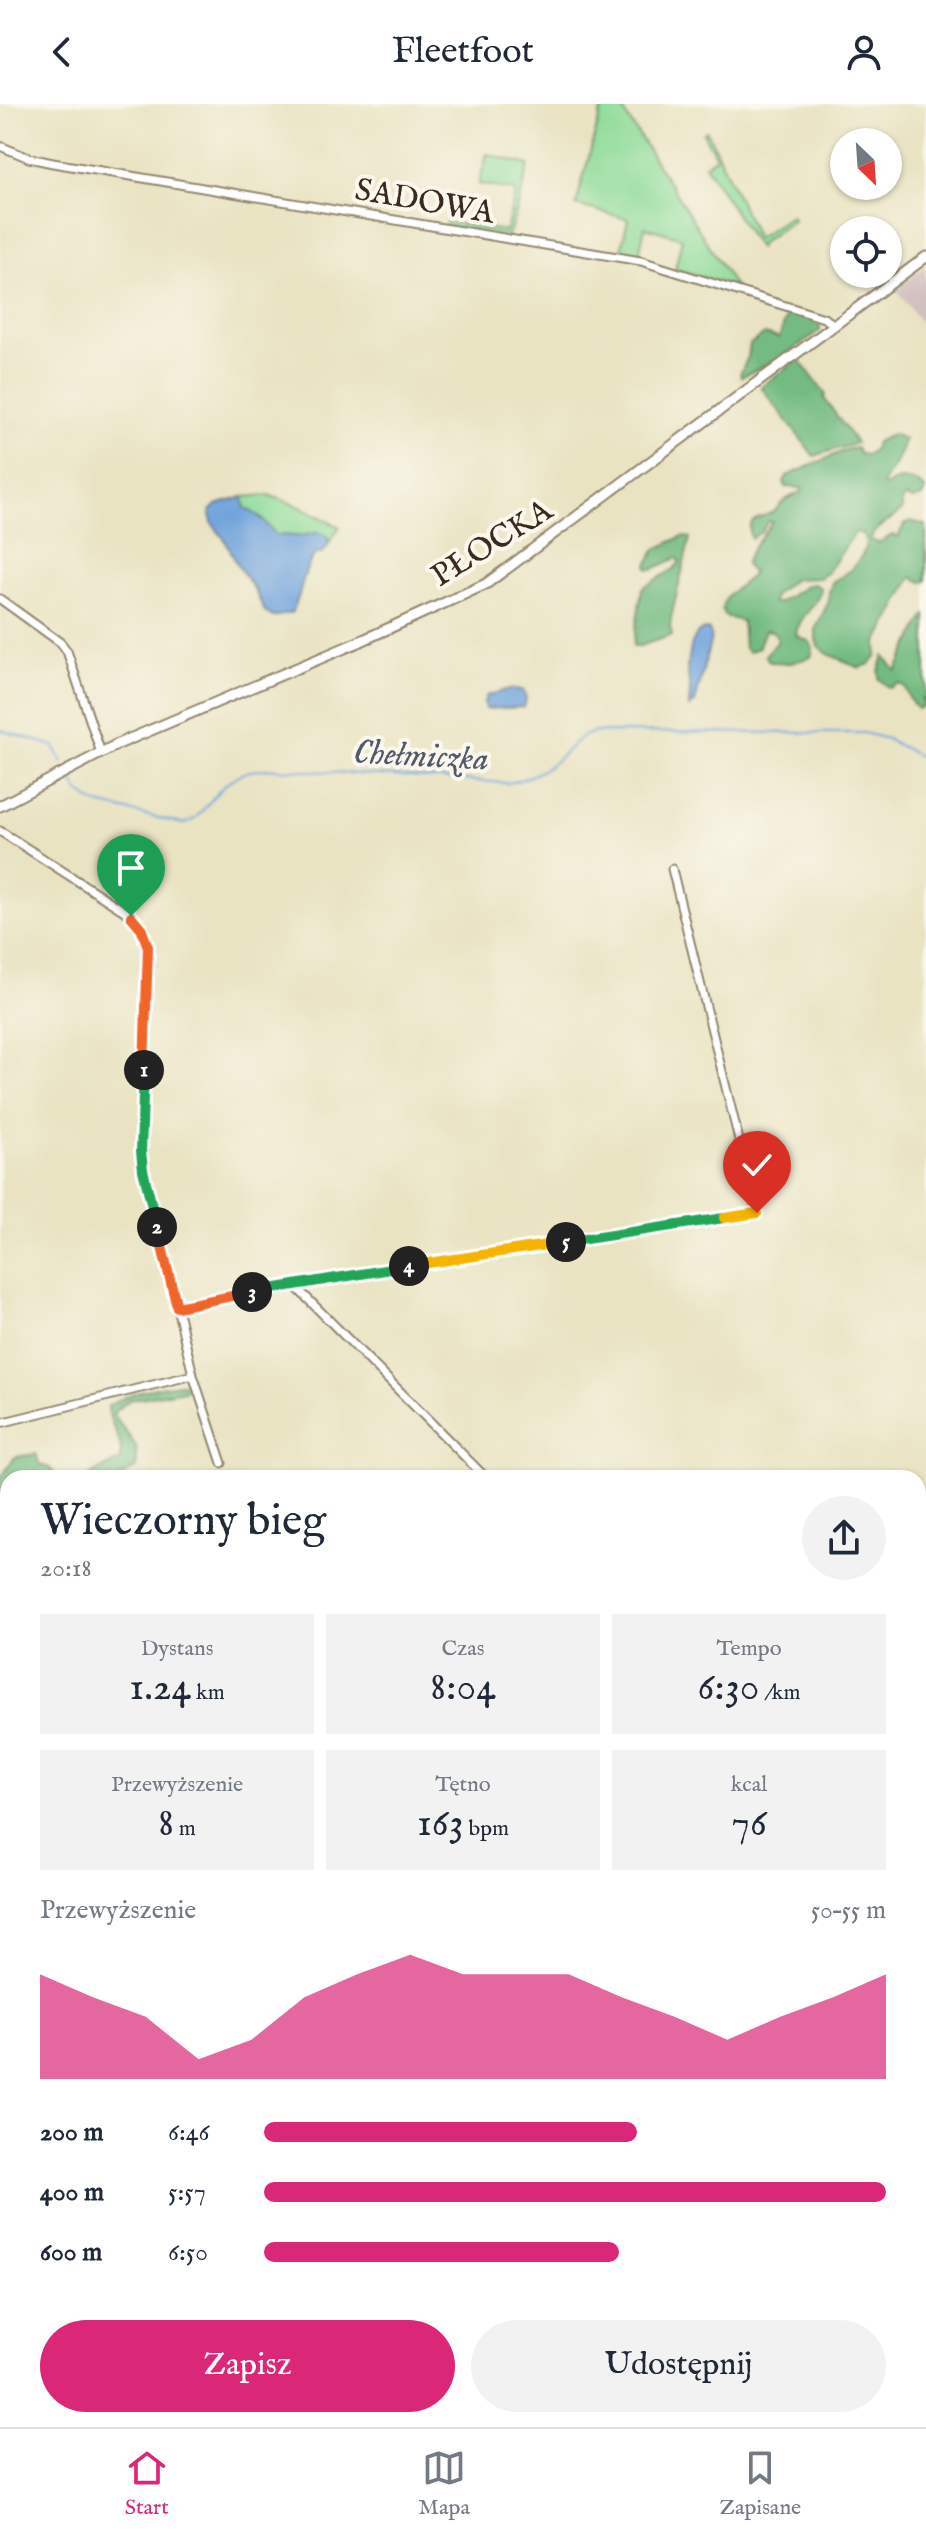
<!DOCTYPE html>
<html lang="pl">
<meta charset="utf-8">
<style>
body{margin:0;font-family:"IM FELL English",serif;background:#f2f2f3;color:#1f2937;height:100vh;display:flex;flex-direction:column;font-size:30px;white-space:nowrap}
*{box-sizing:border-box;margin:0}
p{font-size:26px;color:#747a83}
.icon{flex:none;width:44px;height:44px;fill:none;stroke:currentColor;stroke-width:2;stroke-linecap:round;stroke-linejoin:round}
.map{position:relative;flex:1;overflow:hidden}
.details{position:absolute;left:0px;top:1366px;width:926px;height:958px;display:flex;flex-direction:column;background:#fff;border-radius:24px 24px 0 0;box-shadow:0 2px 6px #0004}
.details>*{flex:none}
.needle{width:52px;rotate:155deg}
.controls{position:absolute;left:830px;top:24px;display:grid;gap:16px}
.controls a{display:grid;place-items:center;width:72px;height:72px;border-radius:50%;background:#fff;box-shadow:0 2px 6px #0004;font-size:40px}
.pin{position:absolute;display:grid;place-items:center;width:68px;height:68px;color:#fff;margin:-82px -34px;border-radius:50% 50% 50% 0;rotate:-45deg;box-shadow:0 0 8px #0007}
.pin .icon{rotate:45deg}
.km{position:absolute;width:40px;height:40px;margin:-20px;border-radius:50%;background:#222;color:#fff;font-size:22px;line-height:40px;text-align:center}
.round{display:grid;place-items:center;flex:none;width:84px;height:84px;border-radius:42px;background:#f2f2f3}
.overview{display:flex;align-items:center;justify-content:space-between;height:136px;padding:0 40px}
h1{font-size:44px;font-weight:600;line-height:60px}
.metrics{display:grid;grid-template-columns:repeat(3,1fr);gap:12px;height:136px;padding:8px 40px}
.metrics div{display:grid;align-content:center;border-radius:0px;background:#f2f2f3;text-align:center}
.metrics b{font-size:40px;font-weight:600}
.metrics small{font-size:22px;font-weight:400}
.metrics p{font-size:22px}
.chart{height:224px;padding:16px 40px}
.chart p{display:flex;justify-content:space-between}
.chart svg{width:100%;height:144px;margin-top:8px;fill:#db2777;opacity:.7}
.button{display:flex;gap:16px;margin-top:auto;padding:16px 40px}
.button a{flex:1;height:92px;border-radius:48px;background:#db2777;color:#fff;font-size:32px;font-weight:600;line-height:92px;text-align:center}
.button a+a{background:#f2f2f3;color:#1f2937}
ul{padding:0 40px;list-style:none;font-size:26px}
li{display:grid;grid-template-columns:128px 96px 1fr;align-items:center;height:60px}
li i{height:20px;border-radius:10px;background:#db2777}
header{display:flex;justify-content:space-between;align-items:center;height:104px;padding:0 40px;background:#fff;font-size:36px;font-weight:600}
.dock{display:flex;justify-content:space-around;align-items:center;height:112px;border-top:2px solid #e0e1e3;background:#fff;font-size:22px;color:#747a83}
.dock a{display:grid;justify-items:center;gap:4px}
.dock .active{color:#db2777}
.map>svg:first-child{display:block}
</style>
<header><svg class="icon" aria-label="back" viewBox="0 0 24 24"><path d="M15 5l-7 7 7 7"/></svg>Fleetfoot<svg class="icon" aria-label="person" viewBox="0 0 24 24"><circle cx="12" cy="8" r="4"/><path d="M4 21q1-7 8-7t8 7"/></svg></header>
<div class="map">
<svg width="926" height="2323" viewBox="0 0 926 2323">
<rect width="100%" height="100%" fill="#fbf7ec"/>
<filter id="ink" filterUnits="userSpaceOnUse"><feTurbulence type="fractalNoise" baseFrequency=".0125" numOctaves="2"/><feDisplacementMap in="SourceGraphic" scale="16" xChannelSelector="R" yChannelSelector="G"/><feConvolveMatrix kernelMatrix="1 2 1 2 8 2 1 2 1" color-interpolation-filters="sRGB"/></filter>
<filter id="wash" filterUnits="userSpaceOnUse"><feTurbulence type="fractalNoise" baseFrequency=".006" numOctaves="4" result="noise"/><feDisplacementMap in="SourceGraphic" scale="32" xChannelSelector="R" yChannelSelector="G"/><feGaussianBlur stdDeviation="1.8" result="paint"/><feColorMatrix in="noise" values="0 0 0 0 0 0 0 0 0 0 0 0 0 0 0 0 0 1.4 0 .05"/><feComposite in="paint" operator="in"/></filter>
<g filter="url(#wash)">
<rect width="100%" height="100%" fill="#e9e3c2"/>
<path fill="#d2bfbf" d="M926 162V226L895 184Z"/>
<path fill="#8fdb99" stroke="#65825c" stroke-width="2" d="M603 0H619L735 183 675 165 682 134 645 123 638 154 620 150 628 115 576 101Z
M707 27 757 134 791 111 793 116 761 139 758 144 705 61 716 53 703 29Z
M487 50 529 61 517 107 508 132 445 122 446 118 506 127 516 87 479 80Z
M268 391 296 401 340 423 329 439 328 435 262 501C252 478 236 458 225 436L242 399 243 393Z"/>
<path fill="#73bb81" stroke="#577250" stroke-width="2" d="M789 206 811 213 820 222V227L777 256 741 273 740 270 748 253 750 240 765 230 779 234Z
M799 255 826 291 824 294 856 339 814 352 761 283Z
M893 330 904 335C901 353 891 365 882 380L885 383C899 373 913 374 925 385L922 393 913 396 905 393 902 396V406C892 417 875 421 870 436L879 439 892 431 898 433 904 421 911 417 926 421V477L922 478 912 473 877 539V552L870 560 859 564 828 550 818 542 816 535V524L829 497V488L832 479 851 466 863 450 866 440 864 432 858 428 855 429 827 469 819 474 794 475 774 491 773 499H778L808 481 814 480 821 484C819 502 798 511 796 531L810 538 813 545 811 553 791 559 770 558 765 551 777 539V532L772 527 765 526 758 544 748 548 744 543 742 517 726 513 722 505 727 492 751 472 752 468 745 461C749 444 764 433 772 417H768L761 428 751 435C744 414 760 415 773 408 779 404 778 402 783 398 788 393 795 391 801 388L802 384 786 383 784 378 787 372 848 345 856 344 859 350 866 351 874 345 876 338Z
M683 432 690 434 671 514 670 522 672 531 640 542H633L642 484 674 465 679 459V455L676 454 653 465H648L647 461 656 445Z
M926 510V597L921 594 924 602 917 605 910 596 904 582 898 579 890 584 879 575V567L884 552 896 567Z
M187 1279 189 1282 184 1286 129 1296 114 1308 115 1313 136 1342 137 1363 119 1374H87L95 1368 121 1356C123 1332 108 1322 108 1302 132 1287 159 1282 187 1279Z
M36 1350 40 1361C49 1363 52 1363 54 1372L72 1374H8V1464L0 1462V1375L15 1353Z"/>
<path fill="#70a3dc" stroke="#56667d" stroke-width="2" d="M243 393 245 404 259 412 277 432C286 430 289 432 297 432 310 433 316 423 328 434V442L321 450H315C300 470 304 488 291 509L273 513 265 508 256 487 238 462 225 436 212 419 210 407 216 401Z
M702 526H709L711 534 695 599 689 603 690 585 687 563 692 539 697 530Z
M506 586 518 585 524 587 526 596 524 603 486 605 484 599 486 592Z"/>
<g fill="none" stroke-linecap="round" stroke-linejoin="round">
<path stroke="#70a3dc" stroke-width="2" d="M0 626 54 642 63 659
M71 674 79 688 94 699 184 720C195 717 200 709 208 700 229 673 243 663 278 665L508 679C526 675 546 666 560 653 572 643 579 630 596 628L864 629 887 635 926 656"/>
</g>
</g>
<g filter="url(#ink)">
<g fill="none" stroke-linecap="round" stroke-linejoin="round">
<defs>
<path id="minor" d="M0 42 29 54 53 59 641 157 824 214 835 221
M0 495 61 539 67 547 101 649
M0 727 126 808 141 824 148 843 142 1024 143 1066 177 1203 293 1180 757 1109 672 765
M293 1180 486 1374
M193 1271 222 1359
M0 1319 193 1271 177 1203
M918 1957 926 1978"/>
<path id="major" d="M0 702 118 640 361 537 486 480 926 153"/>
</defs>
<use href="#minor" stroke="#928670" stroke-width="11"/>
<use href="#major" stroke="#928670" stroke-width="13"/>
<use href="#minor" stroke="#fff" stroke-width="7"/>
<use href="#major" stroke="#fff" stroke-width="9"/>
</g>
</g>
<g fill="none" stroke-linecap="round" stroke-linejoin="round" filter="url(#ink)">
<defs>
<path id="split-1" d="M131 812 141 824 148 843 144 966"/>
<path id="split-2" d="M144 966 141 1047 143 1066 157 1123"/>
<path id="split-3" d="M157 1123 177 1203 252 1188"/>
<path id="split-4" d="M252 1188 409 1162"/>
<path id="split-5" d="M409 1162 566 1138"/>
<path id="split-6" d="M566 1138 724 1114"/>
<path id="split-7" d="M724 1114 757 1109"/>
</defs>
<use href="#split-1" stroke="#fff" stroke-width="16"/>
<use href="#split-2" stroke="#fff" stroke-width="16"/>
<use href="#split-3" stroke="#fff" stroke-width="16"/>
<use href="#split-4" stroke="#fff" stroke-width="16"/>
<use href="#split-5" stroke="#fff" stroke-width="16"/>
<use href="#split-6" stroke="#fff" stroke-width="16"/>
<use href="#split-7" stroke="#fff" stroke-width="16"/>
<use href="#split-1" stroke="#f0652b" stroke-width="10"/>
<use href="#split-2" stroke="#22a559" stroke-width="10"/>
<use href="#split-3" stroke="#f0652b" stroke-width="10"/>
<use href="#split-4" stroke="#22a559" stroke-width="10"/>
<use href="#split-5" stroke="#f5b400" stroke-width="10"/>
<use href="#split-6" stroke="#22a559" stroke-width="10"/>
<use href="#split-7" stroke="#f5b400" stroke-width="10"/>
</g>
<g text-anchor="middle" stroke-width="8" stroke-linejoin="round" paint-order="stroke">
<g font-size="32" fill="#3b2a1e" stroke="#fbf7ec">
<text transform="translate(425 96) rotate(10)" y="11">SADOWA</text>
<text transform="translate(491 438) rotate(-32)" y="11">PŁOCKA</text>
</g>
<g font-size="34" font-style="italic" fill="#505a6a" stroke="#fbf7ec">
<text transform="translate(421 650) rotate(3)" y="12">Chełmiczka</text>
</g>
</g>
</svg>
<div class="controls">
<a><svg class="needle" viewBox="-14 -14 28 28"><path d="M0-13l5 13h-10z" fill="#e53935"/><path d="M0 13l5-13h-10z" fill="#747a83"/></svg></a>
<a><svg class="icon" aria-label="locate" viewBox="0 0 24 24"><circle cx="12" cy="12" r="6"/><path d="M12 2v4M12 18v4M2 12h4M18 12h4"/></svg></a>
</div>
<div class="pin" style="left:131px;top:812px;background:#1e9e55"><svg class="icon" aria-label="arrive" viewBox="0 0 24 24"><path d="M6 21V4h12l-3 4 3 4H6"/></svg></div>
<div class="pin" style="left:757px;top:1109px;background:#d93025"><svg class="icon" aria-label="check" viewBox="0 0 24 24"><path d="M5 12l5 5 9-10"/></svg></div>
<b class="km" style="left:144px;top:966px">1</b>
<b class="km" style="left:157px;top:1123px">2</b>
<b class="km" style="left:252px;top:1188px">3</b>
<b class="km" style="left:409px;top:1162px">4</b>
<b class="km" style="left:566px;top:1138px">5</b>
<section class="details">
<div class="overview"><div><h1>Wieczorny bieg</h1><p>20:18</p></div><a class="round"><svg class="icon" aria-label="share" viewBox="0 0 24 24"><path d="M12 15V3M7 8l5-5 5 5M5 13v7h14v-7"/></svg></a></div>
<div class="metrics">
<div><p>Dystans</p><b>1.24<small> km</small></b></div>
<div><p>Czas</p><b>8:04</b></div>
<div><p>Tempo</p><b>6:30<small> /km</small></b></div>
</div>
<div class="metrics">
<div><p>Przewyższenie</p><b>8<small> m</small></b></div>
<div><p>Tętno</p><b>163<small> bpm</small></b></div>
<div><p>kcal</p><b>76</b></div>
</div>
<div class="chart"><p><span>Przewyższenie</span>50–55 m</p>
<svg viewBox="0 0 160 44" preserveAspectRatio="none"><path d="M0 44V12L10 19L20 25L30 38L40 32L50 19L60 12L70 6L80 12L90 12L100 12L110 19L120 25L130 32L140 25L150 19L160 12V44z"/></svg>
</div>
<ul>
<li><b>200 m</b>6:46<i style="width:60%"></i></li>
<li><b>400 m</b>5:57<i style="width:100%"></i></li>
<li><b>600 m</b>6:50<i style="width:57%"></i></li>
</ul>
<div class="button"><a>Zapisz</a><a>Udostępnij</a></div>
</section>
</div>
<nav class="dock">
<a class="active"><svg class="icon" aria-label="home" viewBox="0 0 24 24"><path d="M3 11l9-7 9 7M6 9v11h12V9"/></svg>Start</a>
<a><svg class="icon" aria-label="map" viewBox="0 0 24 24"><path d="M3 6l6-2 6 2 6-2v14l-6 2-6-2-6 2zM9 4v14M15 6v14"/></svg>Mapa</a>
<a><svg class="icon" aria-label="saved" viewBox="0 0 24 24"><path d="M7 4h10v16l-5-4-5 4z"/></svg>Zapisane</a>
</nav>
